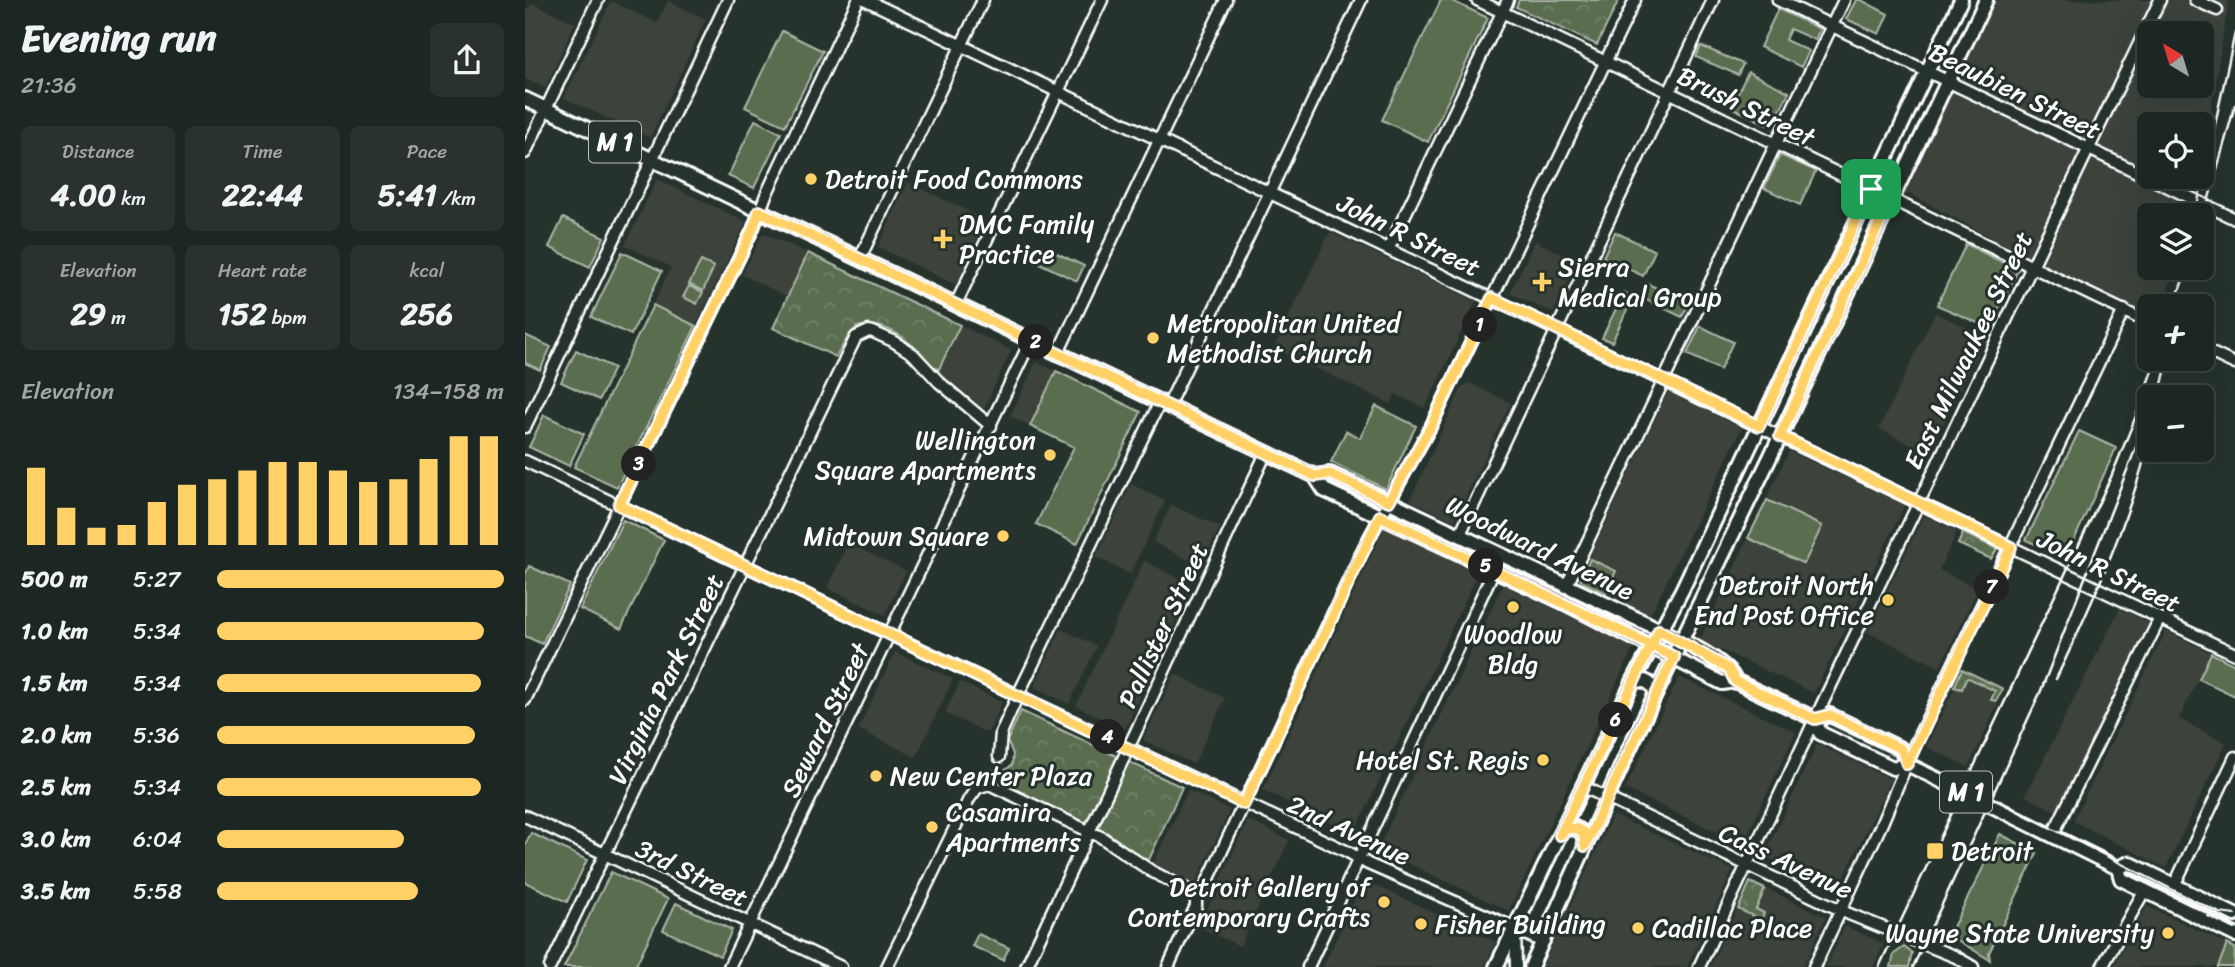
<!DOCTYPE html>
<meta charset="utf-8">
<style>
body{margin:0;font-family:Sriracha,sans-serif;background:#29322f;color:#f1f3f6;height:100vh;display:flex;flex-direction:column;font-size:26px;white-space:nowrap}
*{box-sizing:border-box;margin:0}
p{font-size:23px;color:#a0a5a5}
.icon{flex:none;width:38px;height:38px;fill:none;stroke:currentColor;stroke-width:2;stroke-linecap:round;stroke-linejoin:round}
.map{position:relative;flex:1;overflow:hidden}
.sheet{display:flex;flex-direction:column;background:#1c2622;width:525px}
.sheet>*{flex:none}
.needle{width:46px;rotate:322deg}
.buttons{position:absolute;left:1612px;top:21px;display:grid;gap:14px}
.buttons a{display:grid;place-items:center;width:77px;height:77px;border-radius:10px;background:#1c2622;box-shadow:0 7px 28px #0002,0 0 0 2px #3a4340;font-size:35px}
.pin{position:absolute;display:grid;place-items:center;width:60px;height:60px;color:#fff;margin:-30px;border-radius:14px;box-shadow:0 4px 10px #0006}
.km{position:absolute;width:35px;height:35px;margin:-18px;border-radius:50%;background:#222;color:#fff;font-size:19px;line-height:35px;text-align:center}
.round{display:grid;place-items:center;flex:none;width:74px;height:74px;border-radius:10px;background:#29322f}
.head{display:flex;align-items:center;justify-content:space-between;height:119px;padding:0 21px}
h1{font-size:38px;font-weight:700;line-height:52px}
.metrics{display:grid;grid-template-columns:repeat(3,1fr);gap:10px;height:119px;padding:7px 21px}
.metrics div{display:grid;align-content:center;border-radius:10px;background:#29322f;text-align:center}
.metrics b{font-size:30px;font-weight:700}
.metrics small{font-size:19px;font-weight:400}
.metrics p{font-size:19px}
.chart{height:196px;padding:14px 21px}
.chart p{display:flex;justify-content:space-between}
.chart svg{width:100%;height:126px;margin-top:7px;stroke:#ffd166;stroke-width:6}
ul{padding:0 21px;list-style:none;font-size:23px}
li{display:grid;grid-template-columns:112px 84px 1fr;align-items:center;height:52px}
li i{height:18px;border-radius:9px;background:#ffd166}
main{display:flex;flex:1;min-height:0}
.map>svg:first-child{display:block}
</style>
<main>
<section class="sheet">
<div class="head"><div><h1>Evening run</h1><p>21:36</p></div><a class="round"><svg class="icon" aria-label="share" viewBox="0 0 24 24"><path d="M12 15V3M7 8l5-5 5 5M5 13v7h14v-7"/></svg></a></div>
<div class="metrics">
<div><p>Distance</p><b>4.00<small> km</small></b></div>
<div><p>Time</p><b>22:44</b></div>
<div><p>Pace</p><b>5:41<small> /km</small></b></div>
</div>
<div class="metrics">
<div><p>Elevation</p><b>29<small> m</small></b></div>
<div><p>Heart rate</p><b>152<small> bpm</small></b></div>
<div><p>kcal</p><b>256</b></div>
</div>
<div class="chart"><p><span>Elevation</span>134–158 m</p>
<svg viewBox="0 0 160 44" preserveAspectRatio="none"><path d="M5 44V17M15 44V31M25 44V38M35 44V37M45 44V29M55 44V23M65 44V21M75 44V18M85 44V15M95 44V15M105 44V18M115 44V22M125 44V21M135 44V14M145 44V6M155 44V6"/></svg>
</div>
<ul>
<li><b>500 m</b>5:27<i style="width:100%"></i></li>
<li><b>1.0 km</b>5:34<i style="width:93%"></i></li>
<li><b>1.5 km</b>5:34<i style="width:92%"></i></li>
<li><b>2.0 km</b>5:36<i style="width:90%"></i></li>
<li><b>2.5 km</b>5:34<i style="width:92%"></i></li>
<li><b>3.0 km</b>6:04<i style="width:65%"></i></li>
<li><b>3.5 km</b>5:58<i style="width:70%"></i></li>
</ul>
</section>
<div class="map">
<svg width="1710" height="967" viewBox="0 0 1710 967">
<defs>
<pattern id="forest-firs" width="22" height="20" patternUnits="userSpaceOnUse" patternTransform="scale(1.75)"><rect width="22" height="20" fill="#5a6d50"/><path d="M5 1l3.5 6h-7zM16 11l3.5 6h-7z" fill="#73836a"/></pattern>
<pattern id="park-crowns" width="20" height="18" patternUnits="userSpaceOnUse" patternTransform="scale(1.75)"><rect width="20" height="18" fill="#5a6d50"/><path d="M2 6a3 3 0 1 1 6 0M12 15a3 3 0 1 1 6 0" fill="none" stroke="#73836a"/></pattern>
</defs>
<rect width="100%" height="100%" fill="#26332d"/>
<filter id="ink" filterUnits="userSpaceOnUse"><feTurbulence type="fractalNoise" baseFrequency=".0143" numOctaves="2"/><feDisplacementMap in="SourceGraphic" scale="14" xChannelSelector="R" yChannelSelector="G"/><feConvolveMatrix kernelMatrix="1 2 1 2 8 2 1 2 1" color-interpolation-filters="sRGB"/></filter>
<g filter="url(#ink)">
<path fill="#3c423a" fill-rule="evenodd" d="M1466 0H1704L1677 159 1676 124H1624V177H1673L1665 215H1624V268H1649L1638 306H1624V322L1385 194 1366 199ZM1624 33H1676V86H1624Z
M86 1 132 23 143 1 181 19 125 138 39 98Z
M7 3 50 23 20 88 0 79V7L4 8Z
M132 179 221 222 171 326 128 305 146 267 100 245Z
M383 182 461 220 431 285 353 247Z
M805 232 951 301 900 408 870 394 866 404 749 348Z
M238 233 283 253 263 297 217 275Z
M1010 241 1053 261 1028 313 985 293Z
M1410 313 1461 336 1404 453 1354 429Z
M435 325 486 350 459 409 413 371Z
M511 362 531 371 505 426 485 416Z
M944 383 986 403 929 521 885 500 937 387Z
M1143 392 1217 428 1125 615 1053 581Z
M1264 451 1380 505 1289 693 1175 640Z
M606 484 640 501 605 574 571 557Z
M646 505 695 527 676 566 628 542Z
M1399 515 1432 531 1414 570 1453 589 1415 667 1342 632Z
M860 526 954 571 829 834 738 790Z
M323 543 381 571 360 615 302 588Z
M619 561 668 585 600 729 551 706Z
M978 584 1109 646 984 911 853 849Z
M1595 608 1626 624 1532 812 1500 796Z
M536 629 572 646 544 704 509 687Z
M1641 631 1686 653 1654 719 1701 743 1641 868 1548 821Z
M370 652 428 679 391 757 333 729Z
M1438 670 1479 690 1444 767 1401 747Z
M650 674 700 698 669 764 618 740Z
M1154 677 1271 732 1218 844 1100 789Z
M435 682 477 702 463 733 420 713Z
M1292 744 1366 779 1312 892 1239 856Z
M663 790 705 810 670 884 628 864Z
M1088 815 1208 870 1162 967H1017Z
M723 820 764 840 715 946 674 927Z
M839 880 971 942 959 967H798Z
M1225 881 1301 917 1278 967H1185Z
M1622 906 1710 948V967H1588Z
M1320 926 1359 944 1348 967H1301Z"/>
<path fill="#5a6d50" stroke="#acb6a8" stroke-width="2" d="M916 0H925L963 18 903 142 857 120Z
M1331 0H1336L1363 14 1354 34 1321 19Z
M1253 9 1295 29 1290 40 1265 29 1260 40 1284 51 1276 67 1235 47Z
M257 31 298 51 260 126 220 107Z
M1176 46 1218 64 1213 75 1171 57Z
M1223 72 1264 92 1247 127 1206 107Z
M230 120 256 133 229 188 203 176Z
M1255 155 1291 171 1275 205 1239 188Z
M38 218 79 237 65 267 24 247Z
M1090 232 1130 251 1118 276 1078 257Z
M1441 244 1493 270 1464 328 1412 305Z
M521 248 559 266 552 281 514 263Z
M97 252 137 271 106 335 66 317Z
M176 261 189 267 178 291 164 284Z
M1123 284 1164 303 1157 317 1117 298Z
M164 286 178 292 172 304 158 297Z
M1099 292 1108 297 1087 342 1077 338Z
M128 305 171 326 92 487 49 467Z
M1175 326 1208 342 1195 370 1162 354Z
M0 335 26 347 15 370 0 363Z
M51 350 89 368 74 400 36 382Z
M531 371 616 412 552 544 511 524 549 447 505 426Z
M851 406 891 426 861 489 806 462 821 431 835 438Z
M19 415 59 434 44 466 4 447Z
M1554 431 1591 448 1541 558 1501 540Z
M1242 500 1297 526 1279 564 1223 538Z
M98 520 139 540 96 629 55 609Z
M1065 559 1091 571 1081 593 1055 581Z
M4 566 45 585 17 644 0 636V575Z
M1686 653 1710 665V696L1674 679Z
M6 833 62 860 42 902 0 882V845Z
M1475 834 1512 853 1464 953 1465 960 1424 935Z
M86 872 143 899 110 967H39Z
M151 903 207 930 195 956 138 930Z
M453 934 484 948 478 960 447 946Z
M1702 944 1710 948C1709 955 1710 960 1709 967H1693Z"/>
<path fill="url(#forest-firs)" stroke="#acb6a8" stroke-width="2" d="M1379 947 1387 953 1384 967H1366L1369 954Z"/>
<path fill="url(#park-crowns)" stroke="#acb6a8" stroke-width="2" d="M994 0H1094L1072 45 991 7Z
M283 253 435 325 413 371C392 350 366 317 332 327L324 335 311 357 248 328Z
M1438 533 1472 549 1466 559 1433 544Z
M1437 669 1478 689 1471 701 1466 700 1470 691 1444 678 1441 679 1437 689 1429 687Z
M496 711 657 787 623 862 583 833 465 778 468 770 479 771 487 765 488 754 482 741Z
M1225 882 1240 889 1231 909 1239 913 1236 920 1213 909Z"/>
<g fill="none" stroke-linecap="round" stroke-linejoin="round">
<defs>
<path id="minor" d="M341 0 1710 654
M952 0 1624 323
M1253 0 1710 219
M1670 0 1692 10
M0 153 73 0
M864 248 983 0
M335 258 458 0
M431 304 577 0
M1676 348 1710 364
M533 353 701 0
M643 406 836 0
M0 427 203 0
M0 461 823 852 843 864 990 928 991 967
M935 534 1188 0
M1041 587 1319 0
M0 700 228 229 241 195 333 0
M474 757 476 733 493 695 635 402
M1059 787 1324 914 1431 957 1448 967
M0 816 316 967
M1528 834 1635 618
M1649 886 1710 757
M680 887 839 547 906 426 1110 0
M25 967 331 337 344 331 348 332 368 341 388 354 414 382 466 426
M204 967 506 340
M362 967 444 799 452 788 464 784 576 837 626 871 667 892 671 898V906L643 967
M501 967 741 453
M783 967 976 555
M1174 967 1299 700 1635 0
M1289 967 1357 823 1390 744 1599 310
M1577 967 1619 891"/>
<path id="major" d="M0 99 790 476 799 490 1036 601 1197 683 1210 681 1290 719 1305 715 1376 749 1382 764 1593 868 1596 879 1710 935
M790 476 805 474 818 480 1123 624C1145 636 1201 657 1210 681
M1109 680C1121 680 1126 682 1131 693
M1290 719 1295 733 1368 768 1382 764
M1035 835 1041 829 1050 828 1058 833 1060 846
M1593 868 1604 863 1710 915
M990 928 1018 941
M971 967 1109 680 1157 590 1436 0
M1006 967 1105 747 1251 445 1461 0"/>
</defs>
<use href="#minor" stroke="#fff" stroke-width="15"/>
<use href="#major" stroke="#fff" stroke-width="18"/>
<use href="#minor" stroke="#26332d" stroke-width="10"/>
<use href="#major" stroke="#26332d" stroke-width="12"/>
<path stroke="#fff" stroke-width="2" d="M937 547 1132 636 1282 711 1433 781 1664 898 1695 913 1710 915
M1683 916 1710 929"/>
<path stroke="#fff" stroke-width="2.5" d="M1670 215 1710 33
M1679 216 1710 105
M1676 239 1687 208
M1649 306 1662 268
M1634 397 1643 359
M1531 679C1568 602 1602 525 1624 442
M1354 967 1586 477 1611 416 1631 359
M1388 967 1515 693 1624 414"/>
</g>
</g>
<g fill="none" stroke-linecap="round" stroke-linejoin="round" filter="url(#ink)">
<defs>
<path id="route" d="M1346 189 1234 426 967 298 906 426 864 501 805 474 790 476 234 211 228 229 94 505 719 804 855 516 1115 640 1149 657 1060 846 1058 832 1050 828 1041 829 1035 835 1126 646 1134 630 1204 669 1210 681 1290 719 1305 715 1376 749 1382 764 1486 547 1255 436 1366 199 1346 189"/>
</defs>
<use href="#route" stroke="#fff" stroke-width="14"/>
<use href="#route" stroke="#ffd166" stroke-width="9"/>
</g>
<g fill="#ffd166" stroke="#26332d" stroke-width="2.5">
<circle cx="286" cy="179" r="7"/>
<path d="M414.5 228.5h7v7h7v7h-7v7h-7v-7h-7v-7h7z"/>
<path d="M1013.5 271.5h7v7h7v7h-7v7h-7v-7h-7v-7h7z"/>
<circle cx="628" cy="338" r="7"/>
<circle cx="525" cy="455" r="7"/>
<circle cx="478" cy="536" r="7"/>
<circle cx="1363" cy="600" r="7"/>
<circle cx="988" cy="607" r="7"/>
<circle cx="1018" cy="760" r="7"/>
<circle cx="351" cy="776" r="7"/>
<circle cx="407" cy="827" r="7"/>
<rect x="1401" y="842" width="18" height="18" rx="3.5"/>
<circle cx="859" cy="902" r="7"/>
<circle cx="896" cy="924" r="7"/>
<circle cx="1113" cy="928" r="7"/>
<circle cx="1643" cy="933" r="7"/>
</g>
<g text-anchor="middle" stroke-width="6" stroke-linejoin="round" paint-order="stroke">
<g fill="#26332d" stroke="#bec2c0" stroke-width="2">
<rect x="64" y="121.5" width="52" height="41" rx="5"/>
<rect x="1415" y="771.5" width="52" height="41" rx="5"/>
</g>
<g font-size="24" font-weight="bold" fill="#fff">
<text x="90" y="150">M 1</text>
<text x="1441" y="800">M 1</text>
</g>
<g font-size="26" fill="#fff" stroke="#26332d">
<text transform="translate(1490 91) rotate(26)" y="9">Beaubien Street</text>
<text transform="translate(1221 106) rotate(26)" y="9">Brush Street</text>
<text transform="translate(884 235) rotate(26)" y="9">John R Street</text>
<text transform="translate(1443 350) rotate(-64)" y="9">East Milwaukee Street</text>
<text transform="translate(1015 548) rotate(26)" y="9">Woodward Avenue</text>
<text transform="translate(1584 571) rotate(26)" y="9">John R Street</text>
<text transform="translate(638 625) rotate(-65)" y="9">Pallister Street</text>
<text transform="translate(141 679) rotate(-64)" y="9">Virginia Park Street</text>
<text transform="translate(300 720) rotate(-64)" y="9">Seward Street</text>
<text transform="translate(824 830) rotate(25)" y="9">2nd Avenue</text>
<text transform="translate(1261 861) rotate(25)" y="9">Cass Avenue</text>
<text transform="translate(167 873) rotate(26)" y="9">3rd Street</text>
</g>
<g font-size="26" fill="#fff" stroke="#26332d" text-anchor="start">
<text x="300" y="188">Detroit Food Commons</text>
<text x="434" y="233">DMC Family<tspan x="434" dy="30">Practice</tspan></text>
<text x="1033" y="276">Sierra<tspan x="1033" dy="30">Medical Group</tspan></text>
<text x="642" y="332">Metropolitan United<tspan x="642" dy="30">Methodist Church</tspan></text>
<text x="511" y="449" text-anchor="end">Wellington<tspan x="511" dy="30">Square Apartments</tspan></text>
<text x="464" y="545" text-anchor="end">Midtown Square</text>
<text x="1349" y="594" text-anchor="end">Detroit North<tspan x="1349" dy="30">End Post Office</tspan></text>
<text x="988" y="643" text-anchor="middle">Woodlow<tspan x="988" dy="30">Bldg</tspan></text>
<text x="1004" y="769" text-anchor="end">Hotel St. Regis</text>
<text x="365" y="785">New Center Plaza</text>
<text x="421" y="821">Casamira<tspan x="421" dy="30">Apartments</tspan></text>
<text x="1426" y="860">Detroit</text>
<text x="845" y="896" text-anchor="end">Detroit Gallery of<tspan x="845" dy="30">Contemporary Crafts</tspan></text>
<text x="910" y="933">Fisher Building</text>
<text x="1127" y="937">Cadillac Place</text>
<text x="1629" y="942" text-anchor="end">Wayne State University</text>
</g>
</g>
</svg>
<div class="buttons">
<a><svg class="needle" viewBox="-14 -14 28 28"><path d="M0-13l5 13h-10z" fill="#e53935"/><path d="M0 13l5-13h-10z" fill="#a0a5a5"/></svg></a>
<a><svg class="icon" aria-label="locate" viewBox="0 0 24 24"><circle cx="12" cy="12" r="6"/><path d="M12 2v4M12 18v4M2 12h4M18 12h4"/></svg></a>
<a><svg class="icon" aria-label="layers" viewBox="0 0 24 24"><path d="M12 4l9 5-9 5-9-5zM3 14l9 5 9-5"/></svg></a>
<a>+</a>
<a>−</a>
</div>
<div class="pin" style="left:1346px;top:189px;background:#1e9e55"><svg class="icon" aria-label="arrive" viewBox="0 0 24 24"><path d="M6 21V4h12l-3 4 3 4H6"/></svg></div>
<b class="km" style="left:955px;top:325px">1</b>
<b class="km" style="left:511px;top:342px">2</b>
<b class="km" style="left:114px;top:464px">3</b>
<b class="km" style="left:583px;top:737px">4</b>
<b class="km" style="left:961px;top:566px">5</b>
<b class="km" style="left:1091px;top:720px">6</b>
<b class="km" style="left:1467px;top:587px">7</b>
</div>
</main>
